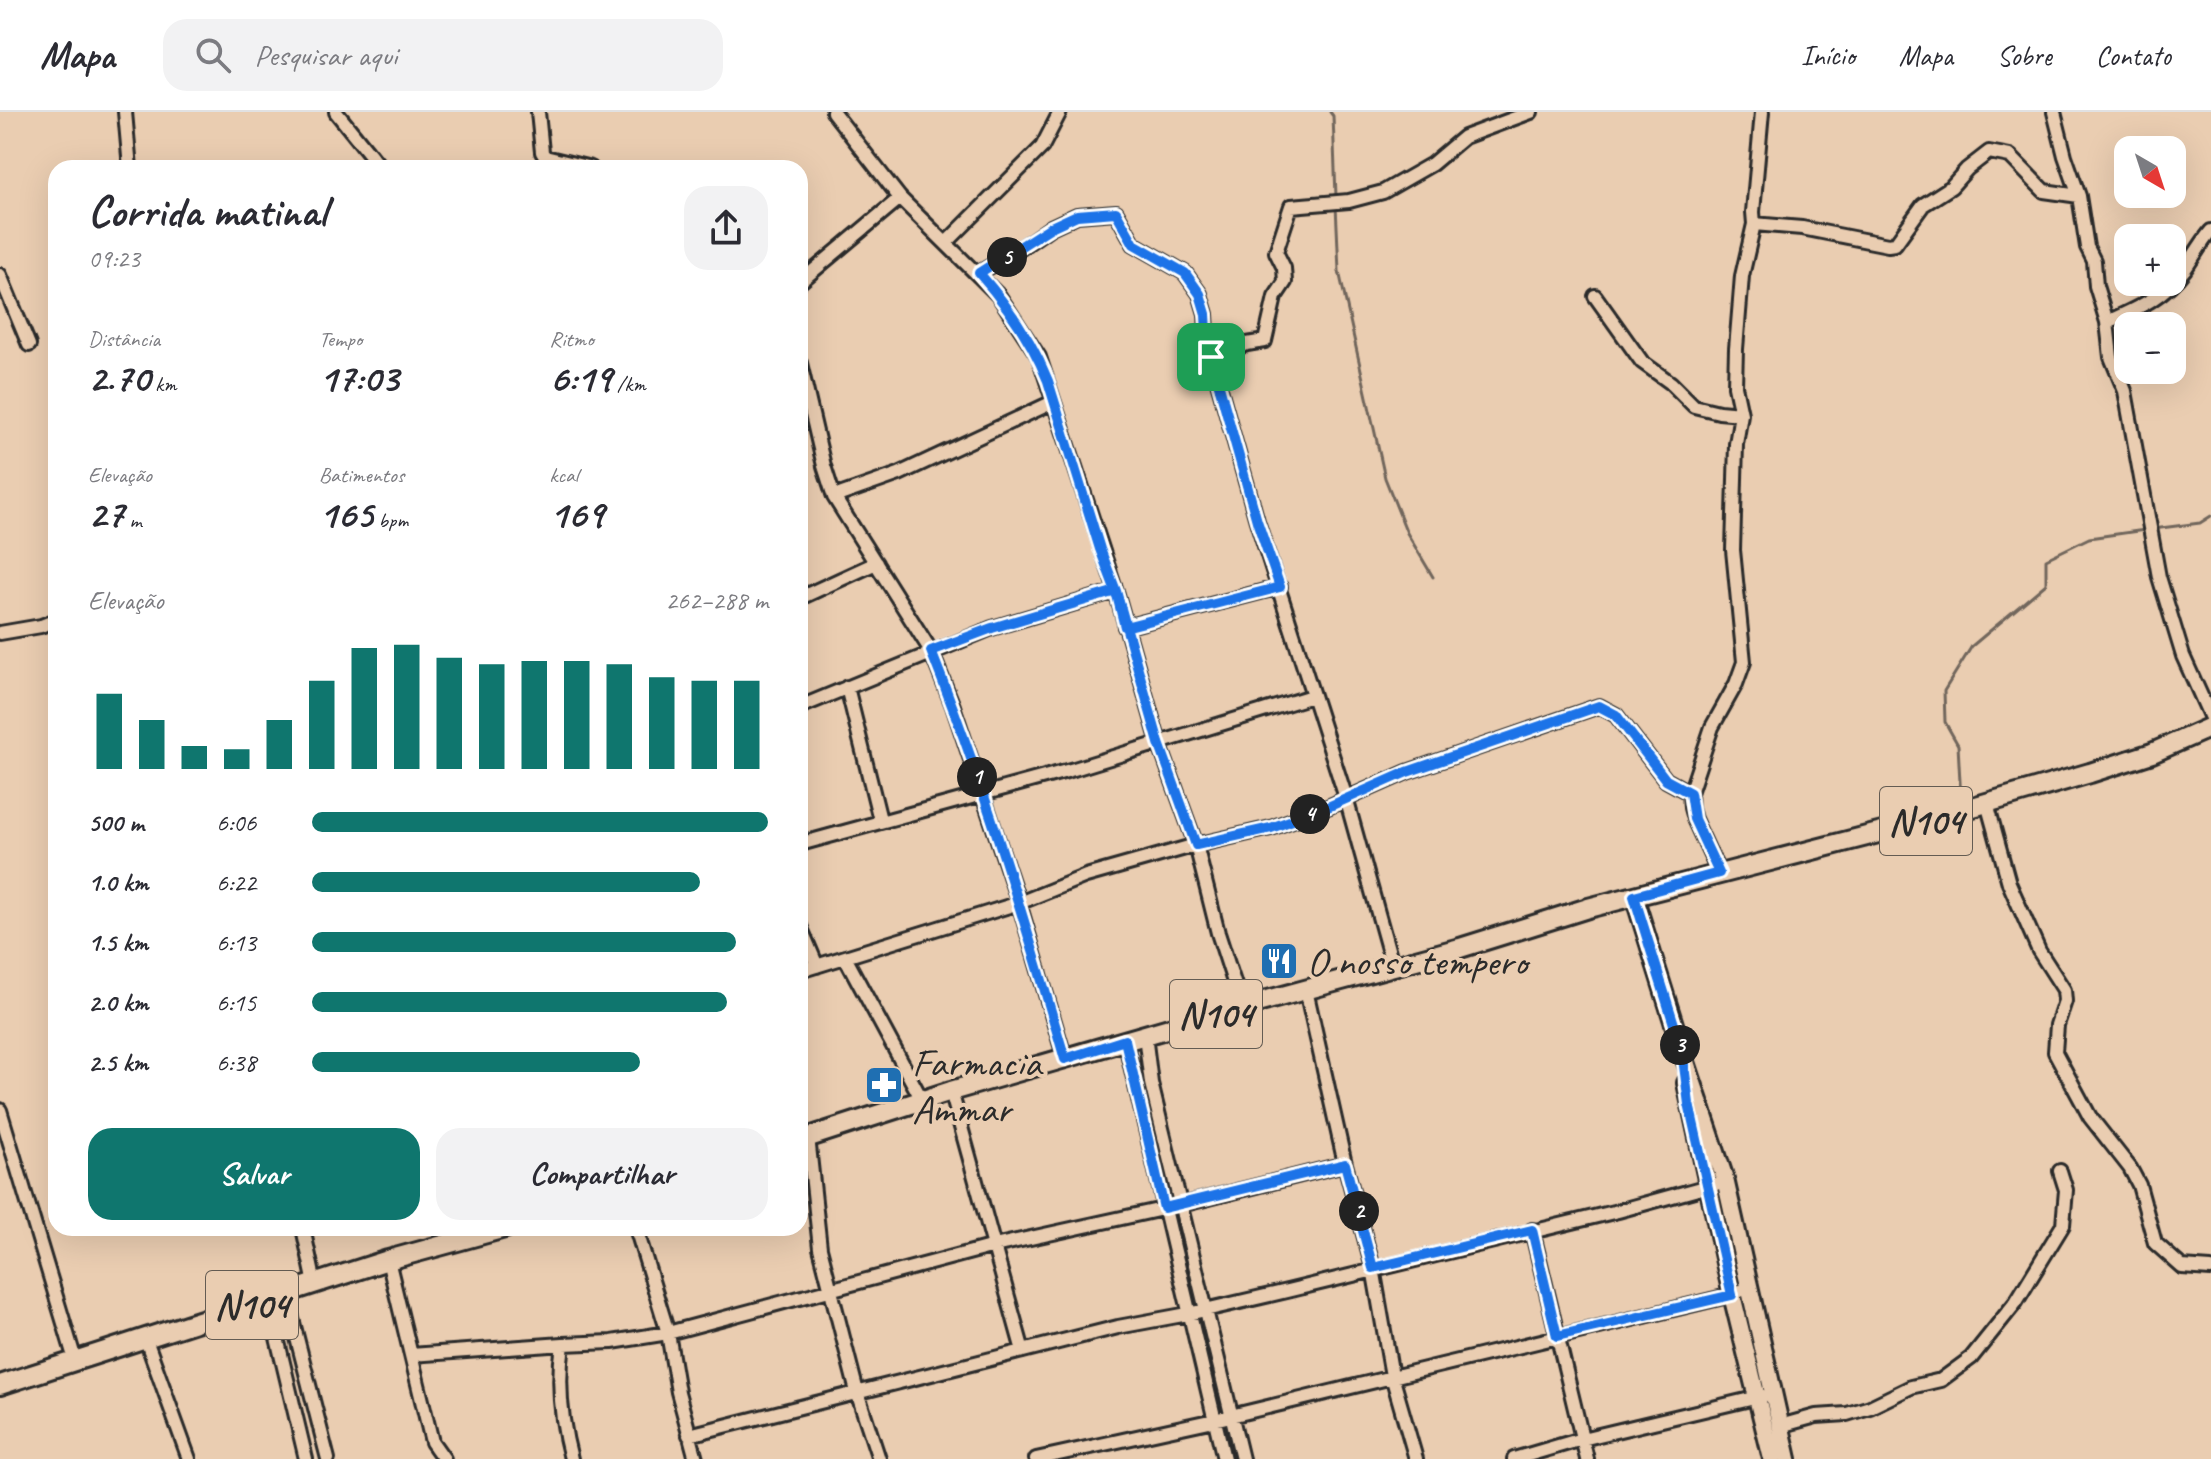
<!DOCTYPE html>
<html lang="pt">
<meta charset="utf-8">
<style>
body{margin:0;font-family:Caveat,sans-serif;background:#f2f2f3;color:#2b2b33;height:100vh;display:flex;flex-direction:column;font-size:30px;white-space:nowrap}
*{box-sizing:border-box;margin:0}
p{font-size:26px;color:#7c7c81}
.icon{flex:none;width:44px;height:44px;fill:none;stroke:currentColor;stroke-width:2;stroke-linecap:round;stroke-linejoin:round}
.map{position:relative;flex:1;overflow:hidden}
.sheet{position:absolute;left:48px;top:48px;width:760px;height:1076px;display:flex;flex-direction:column;background:#fff;border-radius:24px;box-shadow:0 8px 32px #0002}
.sheet>*{flex:none}
.needle{width:52px;rotate:141deg}
.controls{position:absolute;left:2114px;top:24px;display:grid;gap:16px}
.controls a{display:grid;place-items:center;width:72px;height:72px;border-radius:16px;background:#fff;box-shadow:0 8px 32px #0002;font-size:40px}
.pin{position:absolute;display:grid;place-items:center;width:68px;height:68px;color:#fff;margin:-34px;border-radius:16px;box-shadow:0 4px 12px #0006}
.km{position:absolute;width:40px;height:40px;margin:-20px;border-radius:50%;background:#222;color:#fff;font-size:22px;line-height:40px;text-align:center}
.round{display:grid;place-items:center;flex:none;width:84px;height:84px;border-radius:24px;background:#f2f2f3}
.head{display:flex;align-items:center;justify-content:space-between;height:136px;padding:0 40px}
h1{font-size:44px;font-weight:800;line-height:60px}
.figures{display:grid;grid-template-columns:repeat(3,1fr);gap:12px;height:136px;padding:8px 40px}
.figures div{display:grid;align-content:center}
.figures b{font-size:40px;font-weight:800}
.figures small{font-size:22px;font-weight:400}
.figures p{font-size:22px}
.chart{height:224px;padding:16px 40px}
.chart p{display:flex;justify-content:space-between}
.chart svg{width:100%;height:144px;margin-top:8px;stroke:#0f766e;stroke-width:6}
.button{display:flex;gap:16px;margin-top:auto;padding:16px 40px}
.button a{flex:1;height:92px;border-radius:24px;background:#0f766e;color:#fff;font-size:32px;font-weight:800;line-height:92px;text-align:center}
.button a+a{background:#f2f2f3;color:#2b2b33}
ul{padding:0 40px;list-style:none;font-size:26px}
li{display:grid;grid-template-columns:128px 96px 1fr;align-items:center;height:60px}
li i{height:20px;border-radius:10px;background:#0f766e}
header{display:flex;align-items:center;gap:48px;box-sizing:border-box;height:112px;padding:0 40px;background:#fff;border-bottom:2px solid #e1e1e2}
header strong{font-size:38px}
nav{display:flex;gap:44px;margin-inline-start:auto;font-size:28px}
.search{width:560px;height:72px;background:#f2f2f3;display:flex;align-items:center;gap:20px;box-sizing:border-box;padding:0 28px;border-radius:24px;color:#7c7c81;font-size:30px}
.map>svg:first-child{display:block}
</style>
<header>
<strong>Mapa</strong>
<div class="search"><svg class="icon" aria-label="search" viewBox="0 0 24 24"><circle cx="10" cy="10" r="6"/><path d="M15 15l6 6"/></svg>Pesquisar aqui</div>
<nav><a>Início</a><a>Mapa</a><a>Sobre</a><a>Contato</a></nav>
</header>
<div class="map">
<svg width="2211" height="1347" viewBox="0 0 2211 1347">
<rect width="100%" height="100%" fill="#eacdb1"/>
<filter id="ink" filterUnits="userSpaceOnUse"><feTurbulence type="fractalNoise" baseFrequency=".0125" numOctaves="2"/><feDisplacementMap in="SourceGraphic" scale="16" xChannelSelector="R" yChannelSelector="G"/><feConvolveMatrix kernelMatrix="1 2 1 2 8 2 1 2 1" color-interpolation-filters="sRGB"/></filter>
<g filter="url(#ink)">
<g fill="none" stroke-linecap="round" stroke-linejoin="round">
<path stroke="#71665c" stroke-width="3" d="M1330 0 1333 4 1336 85
M1336 93 1339 159 1385 366 1407 421 1433 465
M2153 417 2200 411 2211 404
M1961 688 1958 633 1945 610 1944 579 1972 534 2046 472V447L2089 426 2145 418"/>
<defs>
<path id="street" d="M125 0 130 56
M336 0 381 56
M538 0 542 40 545 45 591 56
M833 0 900 86 999 184 1039 245 1116 479 1159 631 1196 733 1218 821 1242 895
M2054 0 2065 44 2079 84 2087 135 2094 149 2096 174 2107 210 2111 245 2125 279 2159 465 2183 544 2211 606
M1754 112 1802 116 1888 133 1895 132 1923 93 1951 75 1967 57 1989 40 2010 44 2044 79 2079 84
M946 131 1042 35 1060 0
M979 161 1017 139 1051 115 1077 103 1116 100 1134 132 1185 161 1200 182 1206 202 1208 241 1211 245 1257 409 1346 686 1393 855
M0 163 29 233
M800 170 900 86
M1595 184 1642 250 1671 271 1694 294 1719 300 1741 302
M2107 210C2138 196 2164 185 2185 157 2194 144 2201 131 2211 119
M1211 245 1247 232 1265 229 1275 185 1285 170 1284 156 1276 140 1291 94 1349 89 1383 80 1432 52 1464 25 1531 0
M800 251 824 354 834 385 931 539 953 594 1019 791 1065 947
M834 385 899 362 1053 290
M800 486 876 451
M1125 515 1280 475
M0 521 41 514 56 508
M847 575 880 708
M800 595 992 516 1116 479
M1987 691 2009 771 2039 839 2064 878 2065 889 2057 913 2055 940 2090 1005 2130 1056 2139 1073 2155 1131 2182 1155 2211 1157
M800 732 1074 657 1312 584
M1719 761 1694 707 1691 696 1690 681 1712 615 1736 572 1744 550 1733 438 1736 332 1741 302 1735 274 1736 237 1742 164 1754 112 1753 100 1762 0
M800 814 817 854
M845 845 922 988
M800 859 1019 791 1086 764 1196 733 1271 716 1330 694 1407 660 1599 594 1616 603 1666 668 1690 681
M1306 878 1345 1052 1373 1156 1392 1264 1416 1347
M1145 923 1151 971 1242 1347
M1125 928 1224 1347
M951 979 1023 1239
M0 998 75 1248
M808 1025 820 1136 857 1280 879 1347
M303 1116 315 1172
M636 1116 668 1221 678 1280 696 1347
M1532 1118 1587 1347
M388 1148 432 1330 444 1347
M286 1183 328 1347
M268 1188 306 1347
M145 1225 189 1347
M411 1243 563 1232
M1780 1314 1816 1304 1847 1302 1870 1295 1911 1275 1941 1268 1971 1246 2016 1190 2063 1113 2066 1078 2060 1059
M689 1323 1118 1215 1188 1202 1287 1179 1618 1099 1716 1072
M571 1347C561 1309 557 1271 563 1232L612 1230 668 1221 994 1134 1181 1093 1345 1052
M1036 1347 1214 1308 1732 1183 1740 1179
M1514 1347 1582 1327 1763 1284"/>
<path id="secondary" d="M1634 784 1682 938 1725 1067 1788 1347
M1686 971 1732 1183 1772 1347"/>
<path id="primary" d="M800 1028 951 979 1242 895 1460 836 1588 796 1921 710 2090 661 2152 641 2211 615
M0 1273 388 1148 505 1116"/>
</defs>
<use href="#street" stroke="#2b2b2b" stroke-width="18"/>
<use href="#secondary" stroke="#2b2b2b" stroke-width="22"/>
<use href="#primary" stroke="#2b2b2b" stroke-width="24"/>
<use href="#street" stroke="#eacdb1" stroke-width="12"/>
<use href="#secondary" stroke="#eacdb1" stroke-width="16"/>
<use href="#primary" stroke="#eacdb1" stroke-width="18"/>
</g>
</g>
<g fill="none" stroke-linecap="round" stroke-linejoin="round" filter="url(#ink)">
<defs>
<path id="route" d="M1211 245 1257 409 1280 475 1125 515 1116 479 992 516 931 539C984 672 1025 810 1065 947L1125 928 1164 1096 1345 1052 1373 1156 1532 1118 1557 1224 1732 1183 1689 992 1682 938 1634 784 1719 761 1694 707 1690 681 1666 668 1616 603 1599 594 1407 660 1330 694 1271 716 1196 733 1159 631 1116 479 1100 437 1048 269C1032 228 1008 194 979 161L1051 115 1077 103 1116 100 1134 132 1185 161 1200 182 1206 202 1208 241 1211 245"/>
</defs>
<use href="#route" stroke="#fff" stroke-width="16"/>
<use href="#route" stroke="#1a73e8" stroke-width="10"/>
</g>
<defs>
<symbol id="restaurant-square" viewBox="-11 -11 22 22"><rect x="-9" y="-9" width="18" height="18" rx="4" fill="#1f6fb2" stroke="#eacdb1"/><path d="M-5-6h1v4h1v-4h1v4h1v-4h1v5L-1.5 .5V6h-2V.5L-5-1ZM5-6V6H3V1.5H1.5Q1.5-4 5-6Z" fill="#fff"/></symbol>
<symbol id="pharmacy-square" viewBox="-11 -11 22 22"><rect x="-9" y="-9" width="18" height="18" rx="4" fill="#1f6fb2" stroke="#eacdb1"/><path d="M-2-6h4v4h4v4h-4v4h-4v-4h-4v-4h4Z" fill="#fff"/></symbol>
</defs>
<g fill-rule="evenodd">
<use href="#restaurant-square" x="1257" y="827" width="44" height="44"/>
<use href="#pharmacy-square" x="862" y="951" width="44" height="44"/>
</g>
<g text-anchor="middle" stroke-width="8" stroke-linejoin="round" paint-order="stroke">
<g fill="#eacdb1" stroke="#645c53" stroke-width="2">
<rect x="1880" y="675" width="92" height="68" rx="6"/>
<rect x="1170" y="868" width="92" height="68" rx="6"/>
<rect x="206" y="1159" width="92" height="68" rx="6"/>
</g>
<g font-size="38" font-weight="bold" fill="#2b2b2b">
<text x="1926" y="722">N104</text>
<text x="1216" y="915">N104</text>
<text x="252" y="1206">N104</text>
</g>
<g font-size="40" fill="#2b2b2b" stroke="#eacdb1" text-anchor="start">
<text x="1307" y="863">O nosso tempero</text>
<text x="912" y="964">Farmacia<tspan x="912" dy="46">Ammar</tspan></text>
</g>
</g>
</svg>
<div class="controls">
<a><svg class="needle" viewBox="-14 -14 28 28"><path d="M0-13l5 13h-10z" fill="#e53935"/><path d="M0 13l5-13h-10z" fill="#7c7c81"/></svg></a>
<a>+</a>
<a>−</a>
</div>
<div class="pin" style="left:1211px;top:245px;background:#1e9e55"><svg class="icon" aria-label="arrive" viewBox="0 0 24 24"><path d="M6 21V4h12l-3 4 3 4H6"/></svg></div>
<b class="km" style="left:977px;top:665px">1</b>
<b class="km" style="left:1359px;top:1099px">2</b>
<b class="km" style="left:1680px;top:933px">3</b>
<b class="km" style="left:1310px;top:702px">4</b>
<b class="km" style="left:1007px;top:145px">5</b>
<section class="sheet">
<div class="head"><div><h1>Corrida matinal</h1><p>09:23</p></div><a class="round"><svg class="icon" aria-label="share" viewBox="0 0 24 24"><path d="M12 15V3M7 8l5-5 5 5M5 13v7h14v-7"/></svg></a></div>
<div class="figures">
<div><p>Distância</p><b>2.70<small> km</small></b></div>
<div><p>Tempo</p><b>17:03</b></div>
<div><p>Ritmo</p><b>6:19<small> /km</small></b></div>
</div>
<div class="figures">
<div><p>Elevação</p><b>27<small> m</small></b></div>
<div><p>Batimentos</p><b>165<small> bpm</small></b></div>
<div><p>kcal</p><b>169</b></div>
</div>
<div class="chart"><p><span>Elevação</span>262–288 m</p>
<svg viewBox="0 0 160 44" preserveAspectRatio="none"><path d="M5 44V21M15 44V29M25 44V37M35 44V38M45 44V29M55 44V17M65 44V7M75 44V6M85 44V10M95 44V12M105 44V11M115 44V11M125 44V12M135 44V16M145 44V17M155 44V17"/></svg>
</div>
<ul>
<li><b>500 m</b>6:06<i style="width:100%"></i></li>
<li><b>1.0 km</b>6:22<i style="width:85%"></i></li>
<li><b>1.5 km</b>6:13<i style="width:93%"></i></li>
<li><b>2.0 km</b>6:15<i style="width:91%"></i></li>
<li><b>2.5 km</b>6:38<i style="width:72%"></i></li>
</ul>
<div class="button"><a>Salvar</a><a>Compartilhar</a></div>
</section>
</div>
